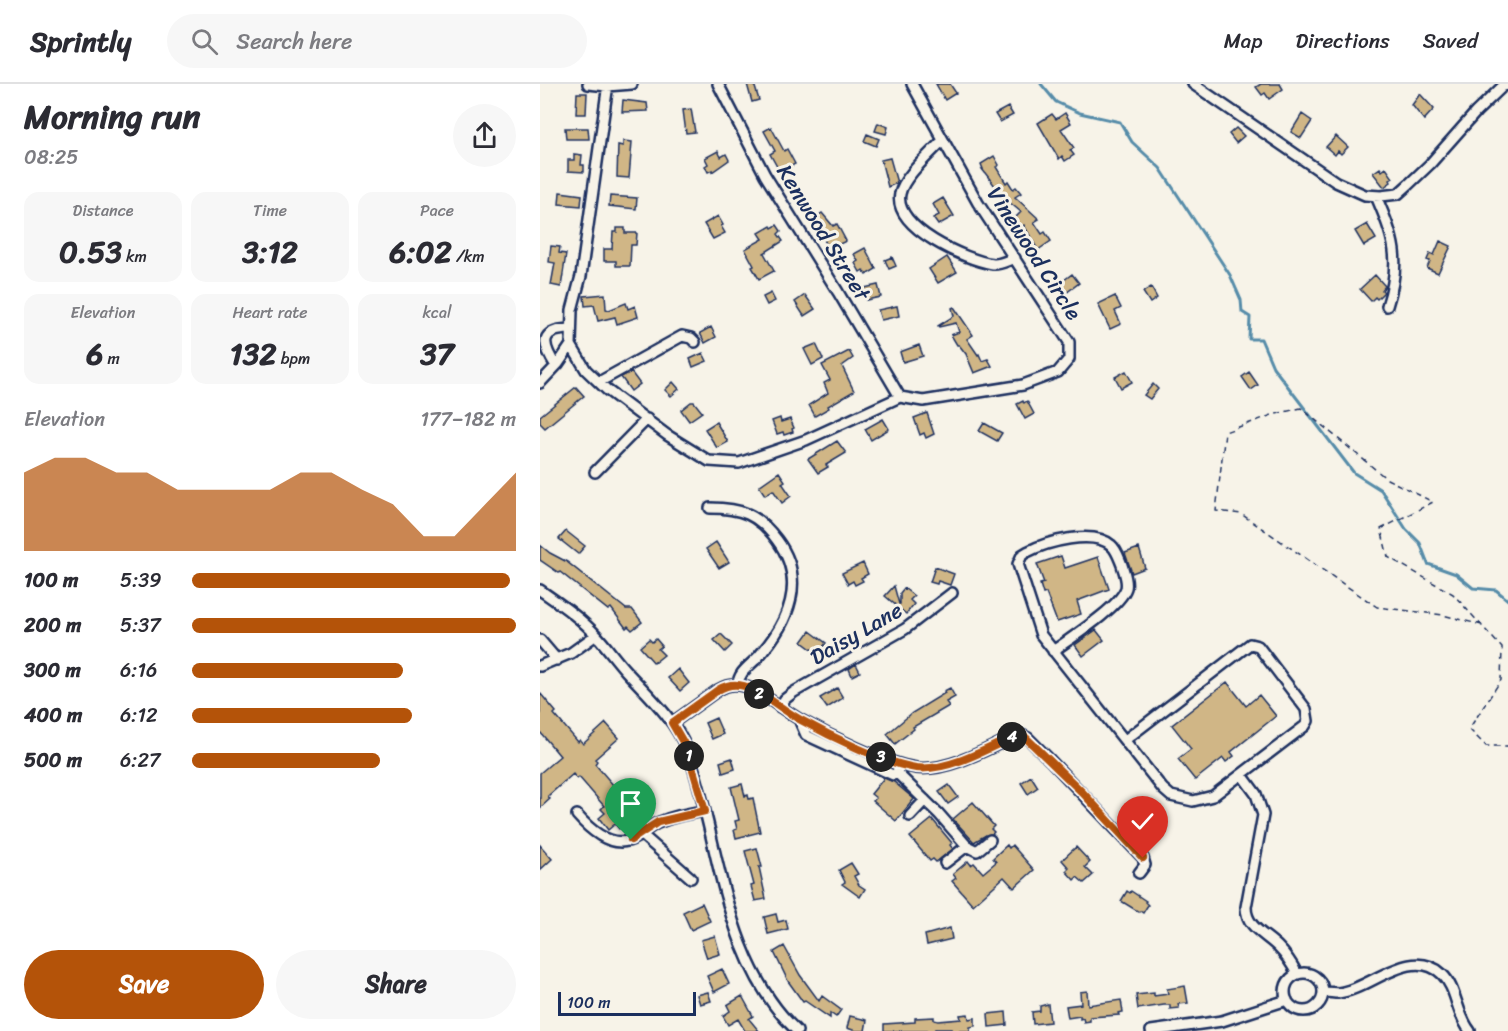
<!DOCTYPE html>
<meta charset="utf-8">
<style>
body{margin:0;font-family:Sriracha,sans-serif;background:#f7f7f7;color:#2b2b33;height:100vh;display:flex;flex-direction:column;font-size:22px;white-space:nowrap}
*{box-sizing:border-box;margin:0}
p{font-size:20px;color:#7c7c81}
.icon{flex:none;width:33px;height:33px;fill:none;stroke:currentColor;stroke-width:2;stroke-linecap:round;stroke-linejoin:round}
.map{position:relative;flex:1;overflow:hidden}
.details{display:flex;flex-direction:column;background:#fff;width:540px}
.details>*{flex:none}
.scale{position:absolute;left:18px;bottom:15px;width:138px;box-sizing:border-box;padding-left:6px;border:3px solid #1b2f5e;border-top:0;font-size:16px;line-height:21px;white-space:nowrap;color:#1b2f5e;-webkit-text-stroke:4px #f7f3e8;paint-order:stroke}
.pin{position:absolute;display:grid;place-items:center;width:51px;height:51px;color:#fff;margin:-62px -26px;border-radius:50% 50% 50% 0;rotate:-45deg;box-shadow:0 0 6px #0007}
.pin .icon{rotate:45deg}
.km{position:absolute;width:30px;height:30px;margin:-15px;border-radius:50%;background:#222;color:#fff;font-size:16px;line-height:30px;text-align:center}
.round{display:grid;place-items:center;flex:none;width:63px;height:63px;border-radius:32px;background:#f7f7f7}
.summary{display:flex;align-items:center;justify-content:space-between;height:102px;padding:0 24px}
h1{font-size:33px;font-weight:700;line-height:45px}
.metrics{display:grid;grid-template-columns:repeat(3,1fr);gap:9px;height:102px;padding:6px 24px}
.metrics div{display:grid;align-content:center;border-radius:15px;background:#f7f7f7;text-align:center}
.metrics b{font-size:30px;font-weight:700}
.metrics small{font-size:16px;font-weight:400}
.metrics p{font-size:16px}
.chart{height:168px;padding:12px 24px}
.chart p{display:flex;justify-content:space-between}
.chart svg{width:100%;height:108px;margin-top:6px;fill:#b45309;opacity:.7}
.cta{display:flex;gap:12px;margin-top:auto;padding:12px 24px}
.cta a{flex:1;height:69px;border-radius:36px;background:#b45309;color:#fff;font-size:24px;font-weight:700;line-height:69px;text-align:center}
.cta a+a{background:#f7f7f7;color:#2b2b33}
ul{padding:0 24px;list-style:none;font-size:20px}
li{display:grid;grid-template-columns:96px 72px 1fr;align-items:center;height:45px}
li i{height:15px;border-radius:8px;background:#b45309}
header{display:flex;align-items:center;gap:36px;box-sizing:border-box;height:84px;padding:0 30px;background:#fff;border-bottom:2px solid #e1e1e2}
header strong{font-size:28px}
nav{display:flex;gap:33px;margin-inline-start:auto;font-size:21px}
.search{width:420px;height:54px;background:#f7f7f7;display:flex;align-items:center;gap:15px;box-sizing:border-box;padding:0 21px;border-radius:33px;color:#7c7c81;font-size:22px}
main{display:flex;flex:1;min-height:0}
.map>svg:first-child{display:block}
</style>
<header>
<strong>Sprintly</strong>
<div class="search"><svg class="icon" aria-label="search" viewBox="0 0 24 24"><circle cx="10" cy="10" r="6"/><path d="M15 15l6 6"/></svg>Search here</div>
<nav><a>Map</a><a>Directions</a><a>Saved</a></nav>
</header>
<main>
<section class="details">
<div class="summary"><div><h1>Morning run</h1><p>08:25</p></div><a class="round"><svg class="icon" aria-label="share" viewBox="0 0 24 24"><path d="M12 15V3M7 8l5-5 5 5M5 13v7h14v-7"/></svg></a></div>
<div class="metrics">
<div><p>Distance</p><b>0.53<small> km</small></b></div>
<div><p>Time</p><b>3:12</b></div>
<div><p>Pace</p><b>6:02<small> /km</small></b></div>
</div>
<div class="metrics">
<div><p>Elevation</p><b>6<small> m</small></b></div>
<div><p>Heart rate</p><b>132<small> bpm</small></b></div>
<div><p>kcal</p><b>37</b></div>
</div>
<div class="chart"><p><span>Elevation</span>177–182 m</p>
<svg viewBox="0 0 160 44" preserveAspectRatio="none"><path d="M0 44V12L10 6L20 6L30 12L40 12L50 19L60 19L70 19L80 19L90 12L100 12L110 19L120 25L130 38L140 38L150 25L160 12V44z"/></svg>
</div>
<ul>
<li><b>100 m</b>5:39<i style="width:98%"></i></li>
<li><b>200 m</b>5:37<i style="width:100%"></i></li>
<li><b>300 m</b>6:16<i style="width:65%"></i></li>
<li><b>400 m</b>6:12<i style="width:68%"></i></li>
<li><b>500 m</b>6:27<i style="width:58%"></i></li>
</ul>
<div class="cta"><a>Save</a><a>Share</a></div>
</section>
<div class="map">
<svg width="968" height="947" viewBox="0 0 968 947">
<rect width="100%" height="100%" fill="#f7f3e8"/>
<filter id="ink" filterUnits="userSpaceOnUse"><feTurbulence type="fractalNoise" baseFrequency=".0167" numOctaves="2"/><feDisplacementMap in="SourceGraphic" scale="12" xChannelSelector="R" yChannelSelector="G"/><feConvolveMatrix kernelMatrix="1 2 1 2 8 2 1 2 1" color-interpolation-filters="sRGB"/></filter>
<g filter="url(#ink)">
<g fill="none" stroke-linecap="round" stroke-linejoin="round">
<path stroke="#568ca9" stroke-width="3" d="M501 0 516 18 540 29 580 38 592 58 620 84 690 191 701 216 702 228 710 233 709 255H721L733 283 814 389 841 406 866 445 880 459 888 480 916 490 933 504 956 506 968 516"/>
</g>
<path fill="#d0b686" stroke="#1b2f5e" stroke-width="1.5" d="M207 0H214L219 16 212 18Z
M396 0H410L416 9 405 16Z
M721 0H740L743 5 729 15 725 9 722 11 716 3Z
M37 9H47L46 30H36Z
M880 10 894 25 884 36 872 21Z
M83 16 107 19 108 27 82 28Z
M468 23 473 31 460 38 455 30Z
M151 25 155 48 146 49 143 26Z
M525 29 531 39 521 45 534 64 530 66 534 71 525 77 522 72 519 75 498 39 512 30 516 35Z
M762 30 772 37 761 54 751 48Z
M338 39 348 43 346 50 335 47Z
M231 43 244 67 247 65 255 80 240 88 230 70 235 67 224 47Z
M25 44H48L49 55H26Z
M696 44 704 52 696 59 689 50Z
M327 50 339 55 336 62 324 57Z
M796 52 808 63 801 70 798 67 795 71 786 63Z
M83 57 92 58 89 94 77 93 78 61 83 62Z
M178 67 181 73 186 70 189 76 172 88V86L168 88 165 82 168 80 165 74Z
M34 70 42 71 41 81H44V88L28 87V76H34Z
M454 72 459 81 456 83 466 99 468 97 473 105 476 103 481 109 475 113 499 135 494 138 502 150 505 148 511 157 498 166 484 141 478 145 471 138 481 128 469 118 466 121 460 113 462 111 442 85H443L441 80Z
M350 74 357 99 348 103 341 76Z
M840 84 842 87 846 84 853 94 850 96 851 98 844 103 833 89Z
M20 108 42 111 41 122 19 120Z
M70 112 97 114 96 125 69 122Z
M403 114 414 132 398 141 393 134 399 131 393 120Z
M282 129 293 142 297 140 306 157 289 165 279 146 277 148 270 137Z
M178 132 183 141 181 142 185 149 173 155 164 140Z
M827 140 836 155 824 162 815 147Z
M237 141 241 147 238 150 243 157 224 169 234 187 219 195 212 183 214 182 205 165 223 155 219 149 231 142 232 144Z
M77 144H85V149H97L96 161H91L90 182H76V177H64V165H72L73 148H77Z
M900 157 911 162 898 189 887 184 890 177 887 176 890 169 894 171Z
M11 162 20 163 19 169 26 170 21 203 11 201 15 179 9 178Z
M325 164 336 185 326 191 323 186 320 188 315 179 318 177 314 170Z
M352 173 356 182 349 185 345 176Z
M407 173 417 188 398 199 389 185Z
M532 190 539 199 526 209 519 200Z
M835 191 845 202 842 206 844 208 837 215 835 213 831 217 820 205Z
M338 201 341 213 326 216 324 204Z
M611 203 617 214 610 219 603 208Z
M231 209 235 217 227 221 223 213Z
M65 210 66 225 69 226 86 219 88 225 95 222 98 233 77 240 75 233 58 237 54 221 45 222 44 212Z
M265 211 275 225 264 232 255 218Z
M575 212 581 224 575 227 581 240 570 245 558 220Z
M357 222 359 232 341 236 338 226Z
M414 223 433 251 427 255 438 271 439 270 442 277 448 275 452 282 434 289 426 270 419 261H417L411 251 419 248 416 239 399 243 398 242 414 232 412 224Z
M171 243 176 253 165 259 160 249Z
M276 260 283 275 272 281 264 265Z
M379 261 383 272 363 278 360 268Z
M309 267 313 274 302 282 314 307 288 322 289 324 275 332 269 321 288 309 284 299 290 296 282 281Z
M163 269 167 277 153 283 150 275Z
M586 287 592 298 581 304 575 293Z
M91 288 100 300 91 307 81 293Z
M709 288 718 301 711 306 702 293Z
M133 298 139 305 131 312 125 306Z
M613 300 618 305 610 315 604 311Z
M36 303 44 312 5 344 0 339V332Z
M483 317 484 319 487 317 494 330 485 335 477 320Z
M151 318H154L162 328 149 337 141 326Z
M387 329 394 350 386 354 384 349 380 351 374 334Z
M240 334 241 338 250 335 254 344 252 345 253 348 244 351 243 348 237 350 232 337Z
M343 335 349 345 331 356 325 345Z
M176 338 188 358 177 364 165 345Z
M444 339 462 349 457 357 439 347Z
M297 357 306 369 286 381 288 383 278 389 268 375Z
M239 388 245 397 242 399 251 412 242 419 233 406 225 411 219 402Z
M26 447 45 462 38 470 19 455Z
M176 458 189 478 179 484 166 465Z
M0 461 10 469 27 478 86 525H92L102 538 92 546 88 542 86 544 71 524 68 526 20 488 19 489 0 476Z
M599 464 605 484 592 489 585 469Z
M521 472 525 484 558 473 569 505 537 517 541 530 517 538 506 509 503 510 500 500 504 499 497 480Z
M323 479 328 490 321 494 323 497 315 501 313 497 308 500 302 489Z
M395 483 414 490 410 501 398 497 397 500 390 498Z
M354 502 359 520H360V509L364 504 374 512 370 516 374 520 366 530 345 512Z
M556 546 564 556 543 572 535 561Z
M270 547 286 559 278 570 262 558Z
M181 550 192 561 185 568 174 556Z
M109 555 112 558 116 555 122 562 118 565 124 571 114 579 100 563Z
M316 580 320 588 312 592 309 585Z
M138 585 149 599 140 607 128 594Z
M687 598 706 622 719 611 736 632 691 668 694 672 686 678 683 674 655 696 638 675 651 665 632 641Z
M297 604 303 614 287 624 280 614Z
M410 604 415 613 406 618 409 622 373 643 374 645 355 660 347 650 372 629 405 609 404 607Z
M0 609 16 628 14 630 38 658 40 656 43 660 66 639 79 654 55 675 57 677 55 680 80 709 82 706 86 710 91 706 101 718 97 722 101 727 98 729 105 737 92 748 90 749 83 741 79 745 75 740 68 746 59 734 65 729 61 725 64 722 39 693 37 695 33 690 8 712 10 715 0 724V689L20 672 0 648Z
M176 634 183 650 172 655 165 639Z
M192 674 195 685 183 689 180 678Z
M491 692 498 703 488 710 481 699Z
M344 694 354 698 374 715 356 737 333 717 336 714 331 710Z
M202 700 205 712 208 711 209 715 213 714 220 748 196 754 194 746 197 745 195 737 199 736 191 703Z
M409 701 418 713 408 720 399 708Z
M433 718 454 742 451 745 454 748 452 750 446 751 434 758 413 735Z
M392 735 412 759 410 761 413 765 396 778 393 775 390 777 370 753Z
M0 761 12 775 0 786Z
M467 761 469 764 472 761 494 786 474 804 464 793 433 821 412 797 416 794 413 790 428 777 431 781 434 779 443 789 456 778 453 774Z
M536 763 550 778 545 783 553 791 544 799 537 793 534 796 526 787 529 784 522 776Z
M217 764 222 783H219L226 815 215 817 211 802 214 801 205 767Z
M311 779 318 790 314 792 319 801 325 805 320 813 302 800 305 798 299 786Z
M587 807 590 809 591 807 606 817 605 818 608 821 603 829 600 827 599 828 581 817Z
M162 819 170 837 151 846 143 828Z
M236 830 238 838 246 836 248 845 228 850 224 833Z
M410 844 412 855 387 861 385 851Z
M175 852 180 870 167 874 161 856Z
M244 862 260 891 279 917 282 912 301 926 296 933 290 929V934L265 917 263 918 248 897 234 868Z
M182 885 189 900 174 908 167 892Z
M645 902 648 919 638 920 639 924 630 925V921H624L598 925 596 911 614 909V912L628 910 627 905Z
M547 907 548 921 581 916 583 928 578 929 579 931 550 933V937L544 938 543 934 540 935V932L528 934 526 922 541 920 540 908Z
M168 908 171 917 160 920 157 911Z
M202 912 213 932 209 935 219 947H205L198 935 188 941 183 932 190 927 187 921Z
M508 920 510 938 493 940 492 928 500 927V922Z
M466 928 467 941 449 943 448 930Z
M428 930 429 935 435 934V942L430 943V947H411V945H395V947H344V940L375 938V934L394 933V936L398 937 421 935 420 931Z
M310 932 327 936 325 947H316L307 944Z"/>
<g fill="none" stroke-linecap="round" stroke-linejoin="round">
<defs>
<path id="minor" d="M48 0 67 2 92 0
M68 0 41 192 32 226 31 261 46 286 67 306 127 351 169 377 199 379 266 356 360 313 383 317 483 301 518 288 529 275V258L438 119 372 0
M178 0 225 91 298 208 360 313
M653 0 796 98 825 111 841 112 858 110 868 101 890 80 936 28 963 2 968 1
M403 56C391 69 363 93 360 110 353 144 426 176 453 180 460 181 468 176 475 174
M836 112C854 154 862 176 847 222
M16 282C1 259 0 246 30 245
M59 298 142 252 151 254 155 258
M0 299 18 280 31 261
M55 388 107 335
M170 424C201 424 218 430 237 456 267 496 249 538 219 572 211 581 198 588 198 601
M0 506C20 520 41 534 57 552 67 563 76 576 86 587 109 612 134 634 147 666 155 685 160 707 165 727 184 803 197 891 257 947
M0 556 17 576
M513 567C531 554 580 523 586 504 588 497 584 488 582 481 579 474 577 466 571 461 553 445 506 458 487 468L482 471 478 480 501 551 623 705 631 712 653 717 673 712 765 642 768 637 766 625 718 562 710 560 585 656
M0 582 31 569 56 551
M240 623 245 615 254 608 365 545 412 509
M259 635 266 651 353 691 357 689 358 684
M132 639 178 606C186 601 194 599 204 602 223 608 241 625 259 635 288 651 344 679 376 684 408 688 451 663 479 650L488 654 510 676 603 774 605 781 599 789
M357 689 399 730 427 762 405 779
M702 691 716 710 723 731 706 823C706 843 725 850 738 863 746 871 752 880 757 890
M37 731C51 747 74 767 97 753 105 748 111 741 120 738 134 732 150 729 165 727
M370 732 385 716
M101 750 151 794
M427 762 437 767 450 756
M745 908a19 19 0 1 1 38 0a19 19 0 1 1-38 0Z
M785 908C789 908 794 909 798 909 830 906 870 861 902 890 917 904 916 930 930 947
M611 947 682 937 747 916"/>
</defs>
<use href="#minor" stroke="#1b2f5e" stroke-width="14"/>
<path stroke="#1b2f5e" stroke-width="1.5" stroke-dasharray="6 4.5" stroke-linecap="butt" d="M942 541 903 531 837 523 701 430 676 427 685 348 732 331 761 324 847 395 893 418 841 445 848 473 913 510 962 564 961 596 929 645 946 662H968"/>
<use href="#minor" stroke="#f7f3e8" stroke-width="9"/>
</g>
</g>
<g fill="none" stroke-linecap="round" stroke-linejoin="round" filter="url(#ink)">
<defs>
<path id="route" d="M91 756 118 738 165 727 147 665 132 639 178 606C186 601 194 599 204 602 223 608 241 625 259 635 288 651 344 679 376 684 408 688 451 663 479 650L484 652 543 709 603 774"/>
</defs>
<use href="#route" stroke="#fff" stroke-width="12"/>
<use href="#route" stroke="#b45309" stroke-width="8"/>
</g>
<g text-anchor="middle" stroke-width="6" stroke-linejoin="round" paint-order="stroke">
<g font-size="22" fill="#1b2f5e" stroke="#f7f3e8">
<text transform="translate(284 148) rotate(58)" y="8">Kenwood Street</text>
<text transform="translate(495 169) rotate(57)" y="8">Vinewood Circle</text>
<text transform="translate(316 549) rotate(-30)" y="8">Daisy Lane</text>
</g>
</g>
</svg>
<div class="scale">100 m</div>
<div class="pin" style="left:91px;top:756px;background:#1e9e55"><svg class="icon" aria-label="arrive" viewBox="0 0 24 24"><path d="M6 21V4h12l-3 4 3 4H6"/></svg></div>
<div class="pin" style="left:603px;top:774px;background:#d93025"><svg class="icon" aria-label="check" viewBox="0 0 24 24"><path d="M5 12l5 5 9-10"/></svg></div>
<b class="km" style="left:149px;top:672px">1</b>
<b class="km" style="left:219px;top:610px">2</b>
<b class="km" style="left:341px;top:673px">3</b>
<b class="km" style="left:472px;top:653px">4</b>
</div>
</main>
